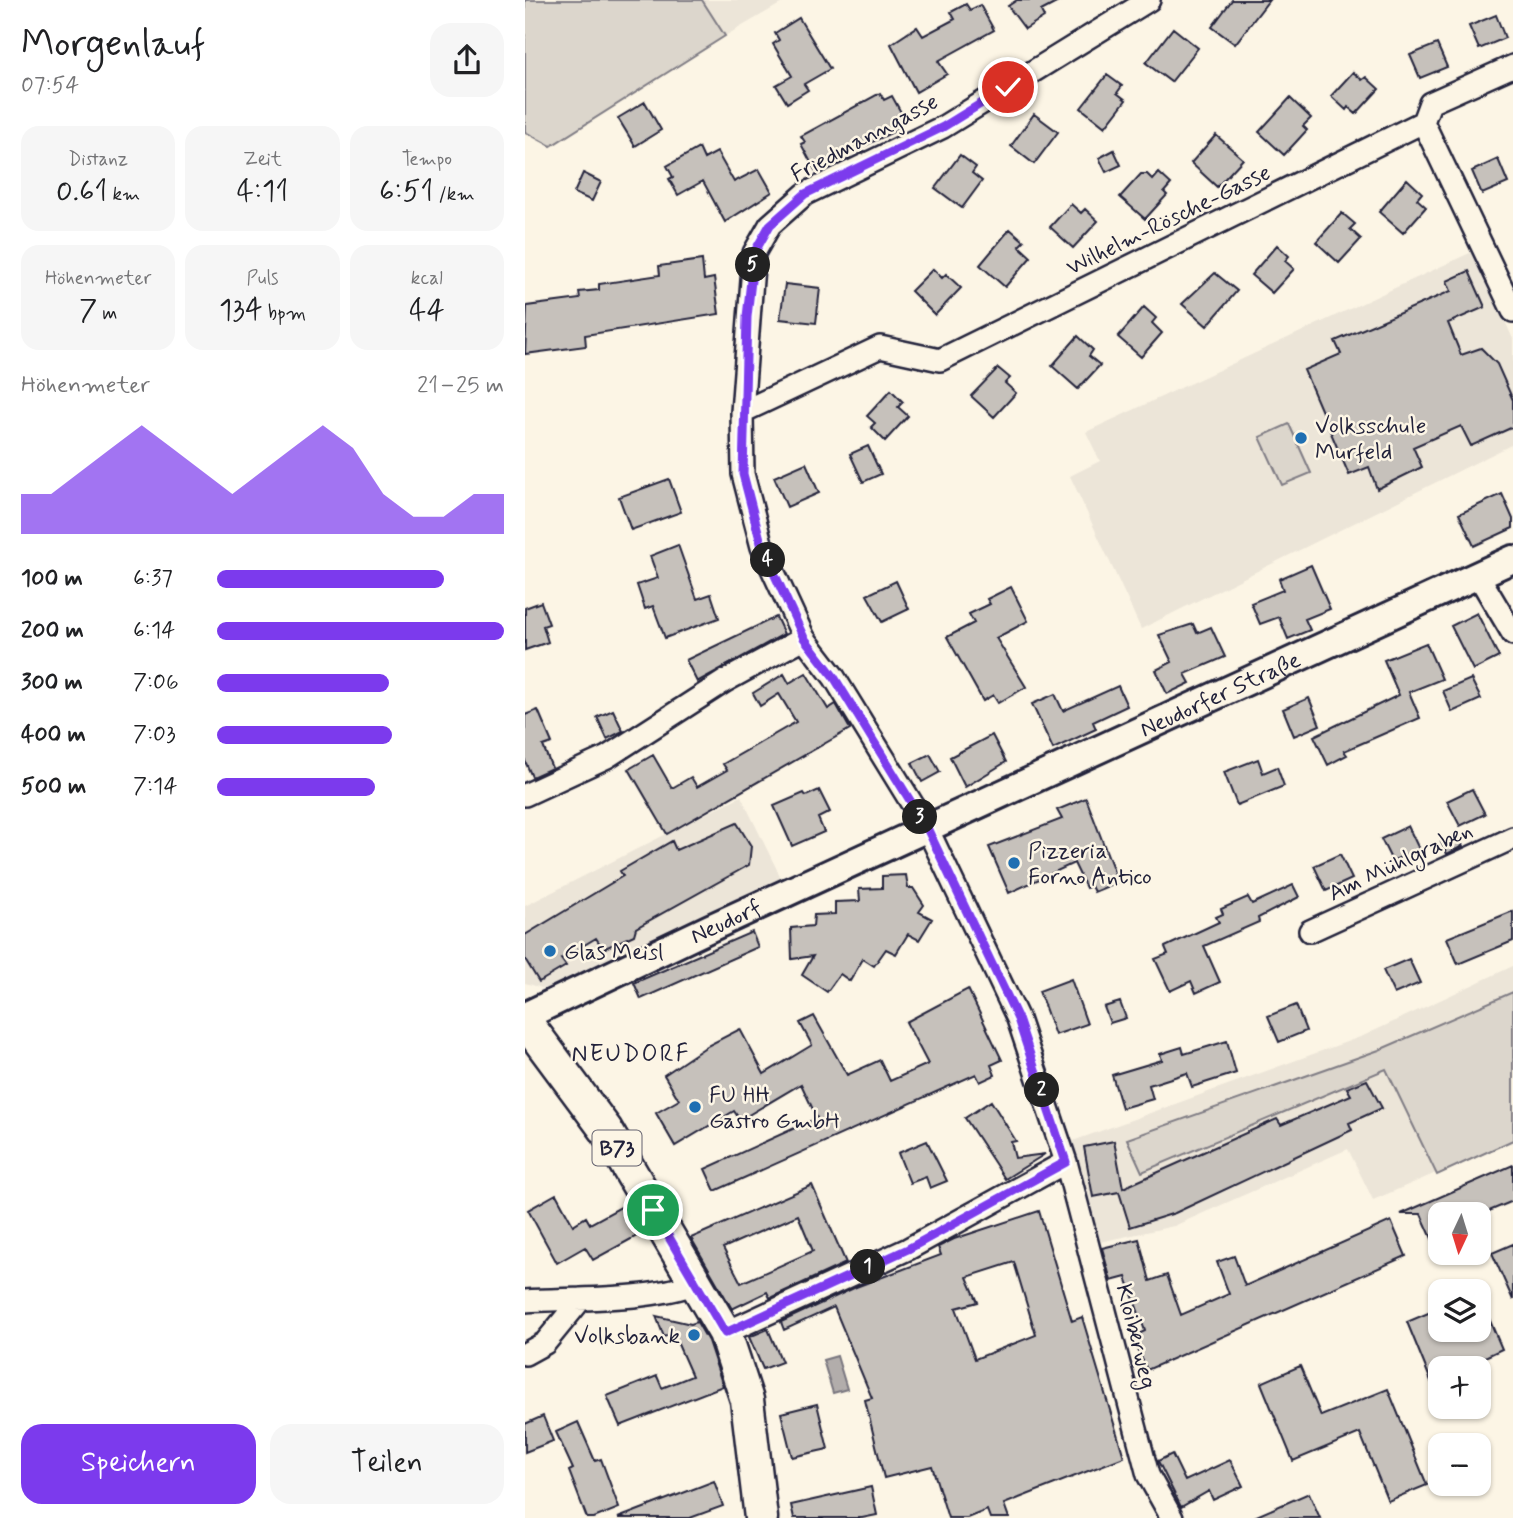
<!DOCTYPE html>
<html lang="de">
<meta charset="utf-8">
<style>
body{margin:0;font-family:Mynerve,sans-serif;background:#f6f6f6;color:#202124;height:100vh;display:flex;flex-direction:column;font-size:26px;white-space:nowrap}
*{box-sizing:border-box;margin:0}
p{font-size:23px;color:#757577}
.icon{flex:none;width:38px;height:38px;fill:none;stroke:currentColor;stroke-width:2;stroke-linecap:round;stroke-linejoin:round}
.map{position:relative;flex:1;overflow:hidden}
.drawer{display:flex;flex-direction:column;background:#fff;width:525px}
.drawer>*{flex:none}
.needle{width:46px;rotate:184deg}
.fabs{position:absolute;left:903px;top:1202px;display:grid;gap:14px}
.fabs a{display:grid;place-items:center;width:63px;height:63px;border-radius:14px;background:#fff;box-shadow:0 2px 5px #0004;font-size:35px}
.pin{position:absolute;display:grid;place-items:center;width:60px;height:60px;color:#fff;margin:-30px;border:4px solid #fff;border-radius:50%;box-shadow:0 2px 7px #0007}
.km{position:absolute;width:35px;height:35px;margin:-18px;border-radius:50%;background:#222;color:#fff;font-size:19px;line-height:35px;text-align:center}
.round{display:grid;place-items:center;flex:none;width:74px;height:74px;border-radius:21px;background:#f6f6f6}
.headline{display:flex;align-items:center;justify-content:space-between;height:119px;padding:0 21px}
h1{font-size:38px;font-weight:600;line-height:52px}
.stats{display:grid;grid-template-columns:repeat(3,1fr);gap:10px;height:119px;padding:7px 21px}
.stats div{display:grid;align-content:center;border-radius:18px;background:#f6f6f6;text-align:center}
.stats b{font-size:30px;font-weight:600}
.stats small{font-size:19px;font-weight:400}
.stats p{font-size:19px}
.chart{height:196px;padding:14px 21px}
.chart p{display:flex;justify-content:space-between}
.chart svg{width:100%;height:126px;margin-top:7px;fill:#7c3aed;opacity:.7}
.button{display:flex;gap:14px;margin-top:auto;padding:14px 21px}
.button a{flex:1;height:80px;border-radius:21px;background:#7c3aed;color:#fff;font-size:28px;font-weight:600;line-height:80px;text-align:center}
.button a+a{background:#f6f6f6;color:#202124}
ul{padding:0 21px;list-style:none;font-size:23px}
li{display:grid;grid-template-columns:112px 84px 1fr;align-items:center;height:52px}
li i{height:18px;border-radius:9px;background:#7c3aed}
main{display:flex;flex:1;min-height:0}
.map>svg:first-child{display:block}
</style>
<main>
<section class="drawer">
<div class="headline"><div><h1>Morgenlauf</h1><p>07:54</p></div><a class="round"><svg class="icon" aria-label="share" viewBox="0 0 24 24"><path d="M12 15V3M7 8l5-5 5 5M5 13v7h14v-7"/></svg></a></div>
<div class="stats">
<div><p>Distanz</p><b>0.61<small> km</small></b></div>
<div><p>Zeit</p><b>4:11</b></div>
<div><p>Tempo</p><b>6:51<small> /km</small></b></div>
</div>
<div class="stats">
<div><p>Höhenmeter</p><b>7<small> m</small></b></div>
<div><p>Puls</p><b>134<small> bpm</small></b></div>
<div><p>kcal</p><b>44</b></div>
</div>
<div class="chart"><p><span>Höhenmeter</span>21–25 m</p>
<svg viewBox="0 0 160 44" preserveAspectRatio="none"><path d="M0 44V30L10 30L20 22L30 14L40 6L50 14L60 22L70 30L80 22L90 14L100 6L110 14L120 30L130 38L140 38L150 30L160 30V44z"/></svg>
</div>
<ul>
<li><b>100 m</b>6:37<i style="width:79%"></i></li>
<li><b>200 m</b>6:14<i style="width:100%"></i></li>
<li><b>300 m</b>7:06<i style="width:60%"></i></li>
<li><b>400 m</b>7:03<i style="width:61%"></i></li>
<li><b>500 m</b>7:14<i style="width:55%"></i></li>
</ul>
<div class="button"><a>Speichern</a><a>Teilen</a></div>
</section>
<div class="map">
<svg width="988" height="1518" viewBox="0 0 988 1518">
<rect width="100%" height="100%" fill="#fcf5e5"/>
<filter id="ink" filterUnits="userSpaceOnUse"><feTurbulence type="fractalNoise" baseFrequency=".0143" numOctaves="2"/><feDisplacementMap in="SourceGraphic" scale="14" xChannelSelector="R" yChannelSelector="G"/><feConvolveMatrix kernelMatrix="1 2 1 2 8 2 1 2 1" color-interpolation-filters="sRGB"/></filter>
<g filter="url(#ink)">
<path fill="#ece5d8" d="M177 0H262L200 36Z
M949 251 988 339V444L616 629 545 476 575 461 561 432Z
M216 796 256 878 24 990 0 983V906Z
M988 966V1140L848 1200 823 1149 649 1226 570 1243 548 1141 838 1036Z"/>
<path fill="#dcd6cc" stroke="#7f7c84" stroke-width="2" d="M0 0H177L200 36 26 146 0 132Z
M764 424 786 473 757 485 735 437Z
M988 992V1140L912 1175 861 1069 617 1172 602 1139 854 1050Z"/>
<path fill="#b2adab" stroke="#78757e" stroke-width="2" d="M312 1356 322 1389 308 1393 298 1360Z"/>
<path fill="#c6c1bb" stroke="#22223b" stroke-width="2" fill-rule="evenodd" d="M492 0H537L516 11 519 17 500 29 483 6Z
M707 0H744L710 44 687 27Z
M441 4 445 10 455 5 469 30 413 61 422 74 391 92 366 44 392 27 398 36 430 19 426 12Z
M971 15 980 38 954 49 944 26Z
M274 18 305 69 279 84 283 90 262 103 251 85 267 76 248 44 254 40 250 33Z
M648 28 673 48 646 82 621 63Z
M912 44 922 67 895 78 885 55Z
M828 72 837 80 841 77 854 89 831 114 823 107 821 110 806 96Z
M582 75 597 86 592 93 601 100 580 127 556 108Z
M355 93 359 100 367 96 378 116 370 120 374 129 290 170 276 144 280 142 276 136Z
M765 98 786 118 778 126 782 130 759 155 734 132Z
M120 102 136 130 110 146 93 118Z
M509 114 533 132 509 164 486 146Z
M691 135 718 159 692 187 666 163Z
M174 148 179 159 192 152 209 182 234 169 247 192 200 222 178 181 153 195 144 179 148 177 142 166Z
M589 150 596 165 581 172 574 158Z
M435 155 451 167 447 173 457 181 437 208 410 188Z
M973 159 983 183 957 194 947 171Z
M58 173 76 182 67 201 49 193Z
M634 173 646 184 639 192 642 195 620 219 595 197 616 174H622L628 180Z
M882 179 897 193 892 199 901 207 878 233 854 212Z
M546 204 556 213 560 209 573 221 548 248 525 227Z
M817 213 830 224 825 229 836 239 814 263 791 242Z
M485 229 499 241 494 246 506 257 480 287 455 265Z
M752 245 764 256 760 261 769 269 747 293 726 275Z
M177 260 179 280 189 278 194 314 60 335 61 346 0 354 2 306 55 299 54 292 74 290V284L135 275 134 266Z
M408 269 417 278 421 274 436 288 410 315 386 291Z
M944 271 960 307 923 323 936 355 956 348 972 364 988 400V427L946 446 936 426 888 447 897 467 852 489 844 467 824 475 779 370 816 354 810 341 926 291 922 281Z
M690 273 712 291 682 326 657 304Z
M260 284 295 288 291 323 255 319Z
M619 307 631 318 627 323 637 333 616 357 593 337Z
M553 336 568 350 564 356 575 365 553 389 527 366Z
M473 368 485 378 480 383 491 393 469 417 446 396Z
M366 390 378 402 373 407 383 416 360 441 346 427 350 423 342 416Z
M343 446 356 474 338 482 325 454Z
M281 463 294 493 262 507 249 477Z
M144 479 156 512 106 530 94 497Z
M977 494 988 519V528L949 546 934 514Z
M153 545 172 599 186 594 194 618 140 638 128 606 120 609 112 585 133 578 125 556Z
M786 565 805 609 780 619 785 630 763 639 754 617 735 624 726 603 758 590 754 579Z
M371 581 384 609 357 622 342 595Z
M486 587 503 621 471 638 501 687 473 703 468 695 458 701 422 637 449 623 444 614 465 604 462 599Z
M16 602 24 624 18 626 23 642 0 650V608Z
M952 613 974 657 948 670 926 626Z
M251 617 259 634 172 682 161 660Z
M668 624 672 633 686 627 700 657 660 674 665 683 642 694 631 670 647 662 634 635Z
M901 643 917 679 884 692 895 718 819 751 822 755 803 765 789 736 874 695 859 660Z
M281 673 303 709 311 704 325 729 142 834 104 769 128 755 147 788 166 777 172 787 202 770 198 764 271 722 254 694 235 706 228 693 259 674 264 683Z
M946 679 956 699 927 712 918 691Z
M593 686 602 706 568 722 571 729 528 749 507 704 530 694 538 711Z
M784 698 795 725 769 736 758 709Z
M13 710 27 743 18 746 27 768 7 777 0 761V715Z
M88 710 98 731 82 739 72 717Z
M467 735 481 762 440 787 425 757Z
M405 754 415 772 397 782 387 763Z
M733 759 738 773 752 767 759 786 712 805 699 772Z
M947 789 960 814 935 826 922 801Z
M294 790 305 812 293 818 299 832 267 846 249 806 279 793 281 796Z
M561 798 593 882 569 892 566 886 561 888 549 863 484 893 464 847 537 819 532 810Z
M212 823 226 846 224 865 111 928 109 935 78 949 71 938 36 959 41 966 14 982 0 959V935L98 876 95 871 147 841 151 850Z
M883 826 894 849 867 861 856 839Z
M932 834 938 846 922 854 916 842Z
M815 854 827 879 801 891 789 866Z
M381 875 383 888H388L399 905 394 912 407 919 394 940 383 934 371 954 361 949 349 966 338 959 325 981 315 974 302 992 277 975 288 956 267 959 266 928 288 926 289 915 310 914V902L335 901 334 889 357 888V876Z
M768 885 774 897 733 918 734 922 679 946 695 982 671 993 666 981 645 991 630 959 643 954 640 947 694 922 691 917 698 914 696 909 723 897 727 904Z
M988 911V941L933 964 922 938Z
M227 932 233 947 116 999 109 983Z
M884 959 895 983 869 994 858 970Z
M546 979 562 1024 530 1035 514 991Z
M443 989 477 1060 466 1065 470 1075 455 1082 451 1074 190 1191 180 1169 292 1118 276 1084 215 1120 209 1111 150 1146 131 1113 154 1100 139 1075 182 1046 215 1029 239 1074 287 1045 275 1023 289 1016 322 1075 355 1060 365 1081 403 1064 381 1022Z
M595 1002 601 1018 585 1023 579 1007Z
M771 1005 781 1031 754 1042 743 1016Z
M702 1041 711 1073 667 1087 662 1073 624 1085 628 1099 597 1108 587 1075 637 1060 635 1054 657 1047 659 1054Z
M842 1080 857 1108 824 1123 827 1130 650 1213 605 1227 594 1192 568 1197 559 1147 589 1141 598 1188 752 1119 756 1125 826 1095 822 1088Z
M466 1101 491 1141 486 1142 490 1158 520 1154 480 1179 440 1118Z
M402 1141 422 1181 405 1188 401 1177 385 1183 373 1153Z
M988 1165V1201L957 1214H915V1256L896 1214H876Z
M287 1185 321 1263 245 1298 242 1292 207 1309 166 1238ZM273 1215 288 1251 216 1283 198 1248Z
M31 1194 48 1225 61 1217 65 1224 103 1203 119 1232 68 1260 60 1247 32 1263 3 1210Z
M514 1211 547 1321 557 1317 599 1457 479 1504 484 1518H465L462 1510 442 1518H423L407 1466 359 1478 340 1400 347 1398 309 1307 259 1330 256 1322 331 1287 416 1255 413 1247 429 1239ZM489 1262 511 1335 450 1359 431 1308 453 1302 442 1277Z
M866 1221 881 1256 622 1370 607 1337 620 1331 601 1277 586 1281 577 1248 614 1239 625 1281 642 1275 656 1315 704 1294 692 1262 709 1256 720 1286Z
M988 1244V1300L967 1253Z
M954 1295 977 1349 945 1364 947 1368H915V1403L882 1322 915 1308V1330H954Z
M131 1316 166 1324 172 1322 183 1341 198 1386 95 1426 82 1396 132 1376 137 1388 167 1376 148 1333 139 1337Z
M243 1329 257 1362 238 1369 224 1337Z
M775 1366 796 1416 863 1389 902 1485 863 1501 835 1433 768 1461 736 1383Z
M292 1404 303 1449 267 1457 256 1413Z
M18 1416 28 1441 0 1452V1424Z
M53 1422 70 1461 76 1459 94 1508 69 1518H62L44 1471 48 1469 31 1432Z
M647 1454 660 1481 705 1460 718 1486 688 1500 684 1491 656 1507 633 1461Z
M189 1481 198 1506 165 1518H93Z
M346 1487 352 1515 337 1518H269L266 1505Z
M784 1493 795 1518H727Z"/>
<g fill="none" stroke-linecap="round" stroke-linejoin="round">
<defs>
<path id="minor" d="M624 0 418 127 280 194 245 225 229 253 217 412 218 474 237 547 279 638 309 677 402 828 493 1019 541 1162 623 1475 647 1518
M898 122 905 103 988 66
M217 412 355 347 415 360 898 122 988 311
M953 575 988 634
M0 795 82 757 200 681 279 638
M785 931 988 838
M0 1301C51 1298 125 1301 171 1283
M200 1333 383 1249 541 1162
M0 1354 20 1343 56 1299"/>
<g id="tertiary">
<path id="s1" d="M0 1016 185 928 988 559"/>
</g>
<path id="primary" d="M0 1021 81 1130 200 1333 222 1400 236 1518"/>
</defs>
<use href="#minor" stroke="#22223b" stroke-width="26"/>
<use href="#tertiary" stroke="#22223b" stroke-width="32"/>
<use href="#primary" stroke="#22223b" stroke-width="37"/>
<use href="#minor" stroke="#fcf5e5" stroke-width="21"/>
<use href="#tertiary" stroke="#fcf5e5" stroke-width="26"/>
<use href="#primary" stroke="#fcf5e5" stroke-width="32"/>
</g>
</g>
<g fill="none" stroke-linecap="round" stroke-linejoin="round" filter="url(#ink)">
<defs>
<path id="route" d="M128 1210 200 1333 383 1249 541 1162 493 1019 402 828 309 677 279 638 237 547 218 474 222 317 229 253 245 225 280 194 418 127 483 87"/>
</defs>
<use href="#route" stroke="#fff" stroke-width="14"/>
<use href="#route" stroke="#7c3aed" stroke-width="9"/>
</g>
<g fill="#1f6fb2" stroke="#fcf5e5" stroke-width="2.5">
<circle cx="776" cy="438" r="7"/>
<circle cx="489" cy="863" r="7"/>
<circle cx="25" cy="951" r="7"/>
<circle cx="170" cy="1107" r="7"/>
<circle cx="169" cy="1335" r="7"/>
</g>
<g text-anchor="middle" stroke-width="5" stroke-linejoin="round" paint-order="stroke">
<rect fill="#fcf5e5" stroke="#63616e" stroke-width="2" x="67.5" y="1130.5" width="49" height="35" rx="5"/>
<g font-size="21" font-weight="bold" fill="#22223b">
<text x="92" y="1155">B73</text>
</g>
<g font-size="23" fill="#22223b" stroke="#fcf5e5">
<text transform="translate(339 137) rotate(-28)" y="8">Friedmanngasse</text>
<text transform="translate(643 219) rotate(-26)" y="8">Wilhelm-Rösche-Gasse</text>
<text dy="8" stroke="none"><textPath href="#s1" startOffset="766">Neudorfer Straße</textPath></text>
<text transform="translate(875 861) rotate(-25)" y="8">Am Mühlgraben</text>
<text dy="8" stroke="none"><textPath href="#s1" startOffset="222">Neudorf</textPath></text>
<text transform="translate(612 1336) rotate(76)" y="8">Kloiberweg</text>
</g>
<g font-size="23" fill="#22223b" stroke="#fcf5e5" text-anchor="start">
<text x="790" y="433">Volksschule<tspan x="790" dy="26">Murfeld</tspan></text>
<text x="503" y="858">Pizzeria<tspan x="503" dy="26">Forno Antico</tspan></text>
<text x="39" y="959">Glas Meisl</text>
<text x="184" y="1102">FU HH<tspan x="184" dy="26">Gastro GmbH</tspan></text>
<text x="155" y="1343" text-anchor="end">Volksbank</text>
</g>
<g font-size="24" letter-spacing="2" fill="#22223b" stroke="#fcf5e5">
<text x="106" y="1061">NEUDORF</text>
</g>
</g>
</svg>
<div class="fabs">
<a><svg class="needle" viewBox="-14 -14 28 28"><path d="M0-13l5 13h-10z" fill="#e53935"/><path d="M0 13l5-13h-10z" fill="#757577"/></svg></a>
<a><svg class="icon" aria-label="layers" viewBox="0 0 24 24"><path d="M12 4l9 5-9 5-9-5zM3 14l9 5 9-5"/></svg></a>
<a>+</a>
<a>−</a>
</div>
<div class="pin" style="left:128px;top:1210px;background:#1e9e55"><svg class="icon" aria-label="arrive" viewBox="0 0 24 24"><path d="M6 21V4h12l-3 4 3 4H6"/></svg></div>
<div class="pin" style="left:483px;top:87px;background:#d93025"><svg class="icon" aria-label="check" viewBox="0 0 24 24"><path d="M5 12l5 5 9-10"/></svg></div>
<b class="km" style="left:343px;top:1267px">1</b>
<b class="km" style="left:517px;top:1090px">2</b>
<b class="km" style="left:395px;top:817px">3</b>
<b class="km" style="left:243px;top:560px">4</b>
<b class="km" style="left:228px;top:265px">5</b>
</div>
</main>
